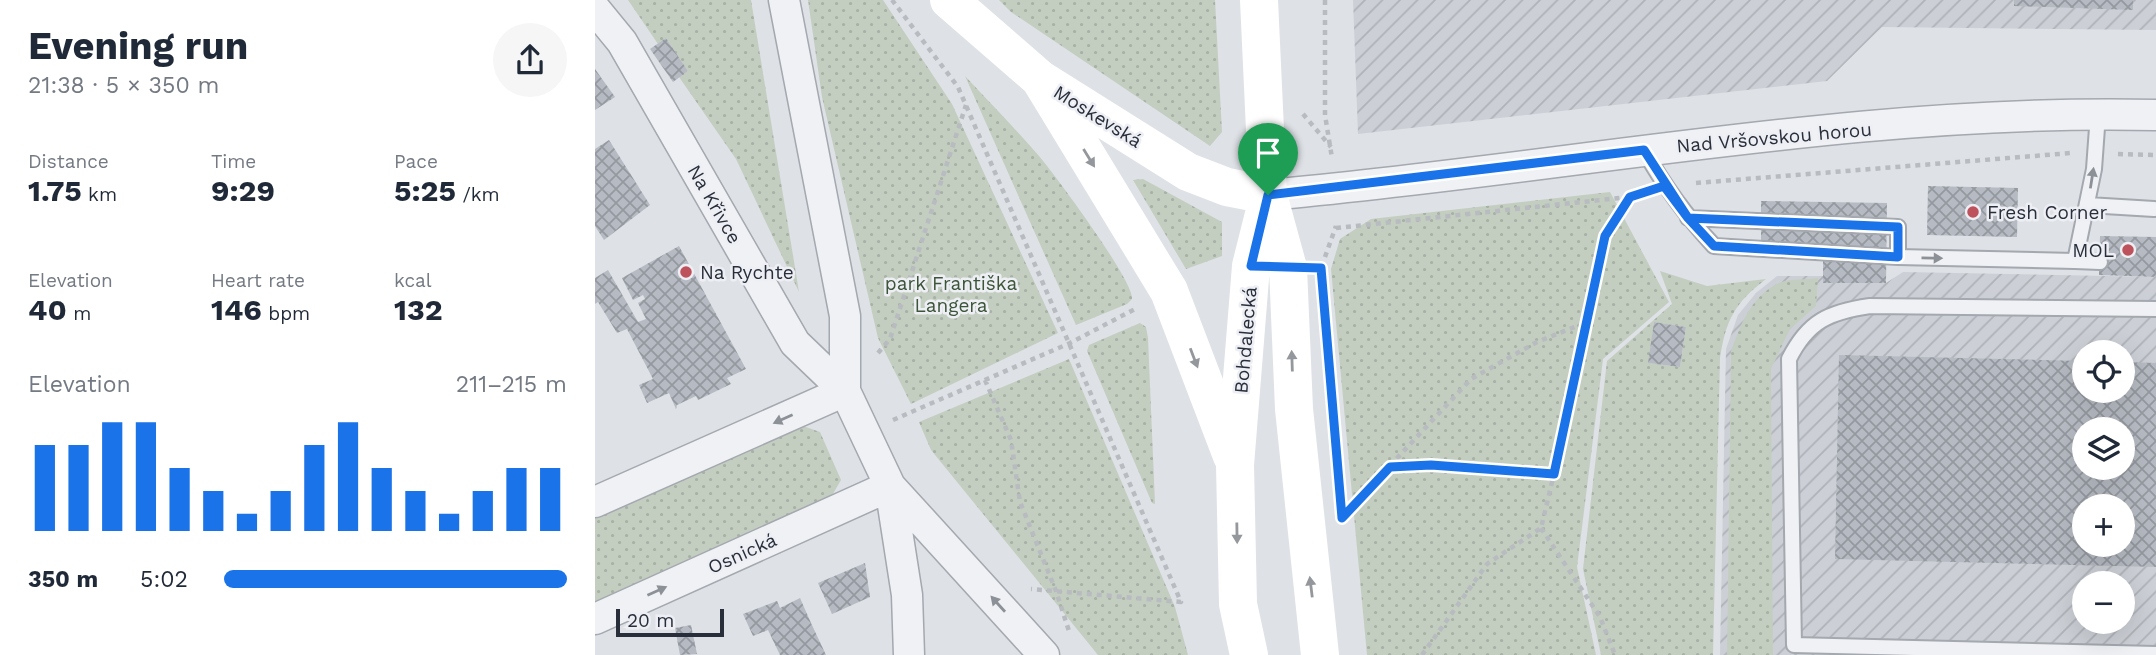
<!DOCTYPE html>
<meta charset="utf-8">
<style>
body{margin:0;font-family:"Work Sans",sans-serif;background:#f6f6f7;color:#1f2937;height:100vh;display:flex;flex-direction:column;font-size:26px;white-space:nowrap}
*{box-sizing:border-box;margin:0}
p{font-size:23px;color:#747a83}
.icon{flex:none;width:38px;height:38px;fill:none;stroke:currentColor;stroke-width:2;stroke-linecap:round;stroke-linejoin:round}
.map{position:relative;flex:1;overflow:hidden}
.drawer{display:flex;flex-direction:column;background:#fff;width:595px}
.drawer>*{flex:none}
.tools{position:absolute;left:1477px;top:340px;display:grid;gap:14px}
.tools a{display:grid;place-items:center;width:63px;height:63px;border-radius:50%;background:#fff;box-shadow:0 7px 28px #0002;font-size:35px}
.scale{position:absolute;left:21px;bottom:18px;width:108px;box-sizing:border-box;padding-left:7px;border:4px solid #292f3a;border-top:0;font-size:19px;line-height:24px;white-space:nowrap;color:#292f3a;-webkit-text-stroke:5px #edeff4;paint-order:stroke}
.pin{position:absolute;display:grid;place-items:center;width:60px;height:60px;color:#fff;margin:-72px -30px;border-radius:50% 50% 50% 0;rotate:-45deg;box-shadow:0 0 7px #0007}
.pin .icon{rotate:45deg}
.round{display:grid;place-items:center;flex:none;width:74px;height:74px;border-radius:37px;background:#f6f6f7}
.overview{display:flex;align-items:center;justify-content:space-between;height:119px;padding:0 28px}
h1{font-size:38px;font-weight:700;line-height:52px}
.figures{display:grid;grid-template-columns:repeat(3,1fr);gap:10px;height:119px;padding:7px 28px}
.figures div{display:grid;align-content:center}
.figures b{font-size:30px;font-weight:700}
.figures small{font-size:19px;font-weight:400}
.figures p{font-size:19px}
.chart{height:196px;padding:14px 28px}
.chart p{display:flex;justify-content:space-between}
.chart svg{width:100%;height:126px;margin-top:7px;stroke:#1a73e8;stroke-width:6}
ul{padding:0 28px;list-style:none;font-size:23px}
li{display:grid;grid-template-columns:112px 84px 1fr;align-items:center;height:52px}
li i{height:18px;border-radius:9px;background:#1a73e8}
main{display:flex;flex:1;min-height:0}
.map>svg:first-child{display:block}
</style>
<main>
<section class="drawer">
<div class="overview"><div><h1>Evening run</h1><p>21:38 · 5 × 350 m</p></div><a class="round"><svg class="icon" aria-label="share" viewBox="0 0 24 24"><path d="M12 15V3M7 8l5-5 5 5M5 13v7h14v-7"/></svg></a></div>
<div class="figures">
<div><p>Distance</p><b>1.75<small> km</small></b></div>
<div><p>Time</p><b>9:29</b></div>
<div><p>Pace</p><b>5:25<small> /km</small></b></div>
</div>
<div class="figures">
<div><p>Elevation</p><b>40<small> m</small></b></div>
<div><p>Heart rate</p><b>146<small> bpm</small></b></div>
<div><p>kcal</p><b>132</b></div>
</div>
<div class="chart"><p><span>Elevation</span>211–215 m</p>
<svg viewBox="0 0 160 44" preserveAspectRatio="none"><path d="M5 44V14M15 44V14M25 44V6M35 44V6M45 44V22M55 44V30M65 44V38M75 44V30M85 44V14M95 44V6M105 44V22M115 44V30M125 44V38M135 44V30M145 44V22M155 44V22"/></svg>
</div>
<ul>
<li><b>350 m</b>5:02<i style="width:100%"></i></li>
</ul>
</section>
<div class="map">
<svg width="1561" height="655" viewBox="0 0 1561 655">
<defs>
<pattern id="industrial-furrows" width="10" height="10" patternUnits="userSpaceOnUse" patternTransform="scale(1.75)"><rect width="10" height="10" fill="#ccd0d6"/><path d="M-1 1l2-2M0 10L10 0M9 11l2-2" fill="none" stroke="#afb3b8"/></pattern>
<pattern id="grass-dots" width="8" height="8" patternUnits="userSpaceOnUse" patternTransform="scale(1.75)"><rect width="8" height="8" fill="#c3cec0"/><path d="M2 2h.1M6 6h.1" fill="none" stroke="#a8b1a6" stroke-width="1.8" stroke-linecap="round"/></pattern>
<pattern id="building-cross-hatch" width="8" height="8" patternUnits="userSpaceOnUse" patternTransform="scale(1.75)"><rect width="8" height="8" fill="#b6bac2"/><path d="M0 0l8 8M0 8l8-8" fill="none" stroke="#94989f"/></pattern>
</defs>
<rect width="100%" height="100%" fill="#dee1e6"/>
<path fill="url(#industrial-furrows)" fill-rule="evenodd" d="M758 0H1561V30L1287 27 1232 81 763 134Z
M1308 272 1561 277V655H1125L1131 349 1143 315 1161 293 1182 276H1228V283H1291ZM1489 352H1528V390H1489ZM1489 429H1528V467H1489ZM1489 506H1528V544H1489ZM1489 583H1528V621H1489Z"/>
<path fill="url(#grass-dots)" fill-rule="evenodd" d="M33 0H156L204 292 141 159 84 77 93 71 71 38 63 44Z
M213 0H288L357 104 463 333 316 404 283 338 227 97Z
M404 0H620L627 132 615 146 416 12Z
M370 76C395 103 420 128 444 156 460 175 539 281 537 299L532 304 481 325Z
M548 179 627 222V256L591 269 538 180Z
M1015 192 1074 302 1008 359 982 567 1001 655H772L736 269 745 239 776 219Z
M1065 271 1112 286 1171 279C1140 303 1131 319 1125 358L1118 655H1006L988 569 1012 361 1077 304ZM1059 322 1091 327 1085 367 1054 363Z
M1223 278 1221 306 1195 329 1176 369 1178 655H1132L1136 351C1146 324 1156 296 1184 283 1194 278 1212 280 1223 278Z
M545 323 551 327 553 338 560 504 557 503 492 351 494 345Z
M474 359 580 607 593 655H503L336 450 324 422Z
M208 426 225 432 246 480 235 499 0 605V515Z"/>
<path fill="url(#building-cross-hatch)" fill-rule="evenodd" d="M1419 0H1538V10L1419 6Z
M71 38 93 71 78 82 55 49Z
M0 69 20 97 0 110Z
M14 140 55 205 9 240 0 226V149Z
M1333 186 1423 188 1422 237 1332 235Z
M1166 201 1292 203 1291 283H1228V257L1166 256Z
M1505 236 1561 237V277L1504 275Z
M84 246 151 369 132 378 136 384 103 400 101 396 82 405 81 409 74 393 52 403 44 385 58 379 32 329 22 333 3 302 0 304V278L13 270 43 322 51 319 43 303 50 299 48 295 38 300 27 278Z
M1059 322 1091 327 1085 367 1053 363Z
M1244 355 1489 361V390H1528V362L1561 363V567L1240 559ZM1489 429H1528V467H1489ZM1489 506H1528V544H1489Z
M270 563 275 597 237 614 223 583Z
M205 598 216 623 231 655H185L173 630 158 636 148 614 182 601 185 608Z
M96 625 102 654 85 655 80 628Z"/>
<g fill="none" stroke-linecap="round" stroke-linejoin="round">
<defs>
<path id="lane" d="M1049 150C1069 186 1091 216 1119 246L1303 257 1480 261 1499 169 1503 114
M1493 205 1559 209
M1093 218 1303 227V257
M1480 261 1505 262
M1561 309 1275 306C1234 312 1213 321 1194 359L1199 645 1561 654"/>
<path id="street" d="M189 0 250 316V391
M0 9 27 42 200 343 250 391 295 486 312 595 314 655
M673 195C969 169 1263 108 1561 115
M0 502 250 391
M0 619 295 486 449 655"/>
</defs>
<use href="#lane" stroke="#a4a8af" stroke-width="18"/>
<use href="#street" stroke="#a4a8af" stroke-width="33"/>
<path stroke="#b8bbc0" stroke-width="4.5" stroke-dasharray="5 5" stroke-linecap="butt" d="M297 0 363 87 586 602 436 589
M730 0V115L737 158
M708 114 736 147
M1523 154 1561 155
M1101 183 1476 153
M741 228 1034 197
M730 257 741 226
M283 353 295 339 371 105
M390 380 416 440 425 502 461 591 474 631
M298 420 475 343 542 308
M796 467 836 465 959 474 992 322
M747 517 876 379 942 342 992 322 1010 236 1035 197 1048 192
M946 528 1005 617 1020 655
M827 655 892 564 946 528 959 474"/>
<use href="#lane" stroke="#f0f1f4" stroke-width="14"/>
<use href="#street" stroke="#f0f1f4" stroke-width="30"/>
<path stroke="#fff" stroke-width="38" d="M354 0 445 79 593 172 632 187 673 195
M664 0 673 195 693 268 699 409 725 655
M445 79 574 291 637 456
M654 655 643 604 640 465 656 266 673 198"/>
</g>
<defs><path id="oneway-solid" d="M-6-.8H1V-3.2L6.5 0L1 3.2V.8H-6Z" transform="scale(1.75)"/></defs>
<g fill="#94979c">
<use href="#oneway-solid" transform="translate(494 158) rotate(58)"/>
<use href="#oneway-solid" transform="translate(599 358) rotate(69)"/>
<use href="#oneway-solid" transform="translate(697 361) rotate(-92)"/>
<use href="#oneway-solid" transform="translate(642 533) rotate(89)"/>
<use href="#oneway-solid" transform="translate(716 587) rotate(-97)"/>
</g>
<g fill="#8c9097">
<use href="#oneway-solid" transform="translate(1497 178) rotate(-81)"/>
<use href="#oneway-solid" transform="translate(1337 258) rotate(1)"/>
<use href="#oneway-solid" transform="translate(188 419) rotate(156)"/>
<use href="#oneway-solid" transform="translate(62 591) rotate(-24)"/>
<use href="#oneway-solid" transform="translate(403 604) rotate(-132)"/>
</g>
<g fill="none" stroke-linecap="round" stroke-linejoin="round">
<defs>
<path id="route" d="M673 195 656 266 726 268 747 518 795 467 836 465 959 474 1010 236 1035 197 1069 186 1093 218 1119 246 1303 257V227L1093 218 1049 150 673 195"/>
</defs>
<use href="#route" stroke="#fff" stroke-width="14"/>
<use href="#route" stroke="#1a73e8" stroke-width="9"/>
</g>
<g fill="#bd515c" stroke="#edeff4" stroke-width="2.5">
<circle cx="1378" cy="212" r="7"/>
<circle cx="1533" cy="250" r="7"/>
<circle cx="91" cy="272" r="7"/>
</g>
<g text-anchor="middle" stroke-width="5" stroke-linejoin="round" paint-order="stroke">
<g font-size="19" fill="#292f3a" stroke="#edeff4">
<text transform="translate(503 116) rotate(32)" y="7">Moskevská</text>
<text transform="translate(1179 137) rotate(-5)" y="7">Nad Vršovskou horou</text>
<text transform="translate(120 204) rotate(60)" y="7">Na Křivce</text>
<text transform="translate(650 340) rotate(-85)" y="7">Bohdalecká</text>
<text transform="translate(147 553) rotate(-24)" y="7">Osnická</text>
</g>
<g font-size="19" fill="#292f3a" stroke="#edeff4" text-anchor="start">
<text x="1392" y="219">Fresh Corner</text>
<text x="1519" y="257" text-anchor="end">MOL</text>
<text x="105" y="279">Na Rychte</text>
</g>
<g font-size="19" fill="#3c5438" stroke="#edeff4">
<text x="356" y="290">park Františka<tspan x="356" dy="22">Langera</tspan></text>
</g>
</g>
</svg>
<div class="tools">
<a><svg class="icon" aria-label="locate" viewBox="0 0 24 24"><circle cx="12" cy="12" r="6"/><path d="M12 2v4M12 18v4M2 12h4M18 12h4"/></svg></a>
<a><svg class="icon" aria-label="layers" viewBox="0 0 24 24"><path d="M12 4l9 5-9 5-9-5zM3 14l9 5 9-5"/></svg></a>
<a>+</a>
<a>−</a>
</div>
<div class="scale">20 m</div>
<div class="pin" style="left:673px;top:195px;background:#1e9e55"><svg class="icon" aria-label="arrive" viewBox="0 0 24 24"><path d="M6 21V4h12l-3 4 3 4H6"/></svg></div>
</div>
</main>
